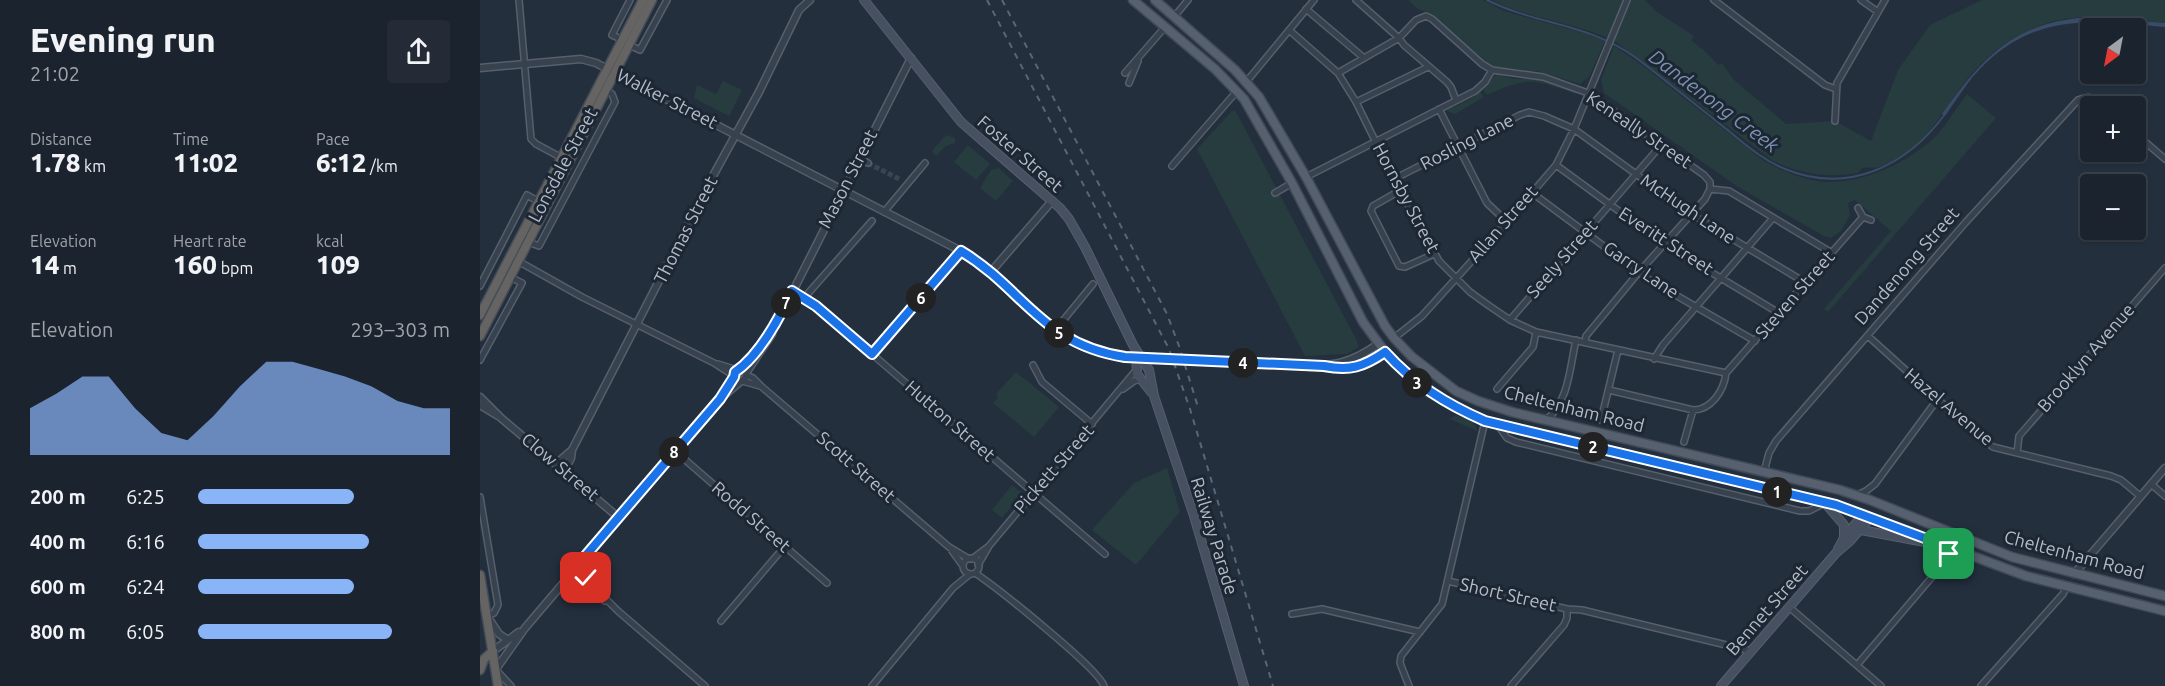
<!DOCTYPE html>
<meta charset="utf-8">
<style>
body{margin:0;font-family:Ubuntu,sans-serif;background:#242b36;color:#f1f3f6;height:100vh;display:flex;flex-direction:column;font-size:22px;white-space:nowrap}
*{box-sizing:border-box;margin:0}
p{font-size:20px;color:#a0a4aa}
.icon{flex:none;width:33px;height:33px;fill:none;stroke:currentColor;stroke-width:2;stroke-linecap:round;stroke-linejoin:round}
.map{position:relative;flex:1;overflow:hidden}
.details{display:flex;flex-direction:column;background:#1b232e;width:480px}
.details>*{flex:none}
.needle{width:39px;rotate:212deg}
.tools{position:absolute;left:1600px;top:18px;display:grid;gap:12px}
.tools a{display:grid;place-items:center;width:66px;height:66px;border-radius:6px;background:#1b232e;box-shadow:0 2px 4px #0004,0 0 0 2px #39404a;font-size:30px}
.pin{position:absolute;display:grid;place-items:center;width:51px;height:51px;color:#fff;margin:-26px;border-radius:12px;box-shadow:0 3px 9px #0006}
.km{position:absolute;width:30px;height:30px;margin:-15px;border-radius:50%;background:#222;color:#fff;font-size:16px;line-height:30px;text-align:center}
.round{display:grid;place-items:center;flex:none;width:63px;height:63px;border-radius:6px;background:#242b36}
.summary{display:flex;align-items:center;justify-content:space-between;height:102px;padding:0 30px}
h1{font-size:33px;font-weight:800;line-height:45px}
.stats{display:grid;grid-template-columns:repeat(3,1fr);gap:9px;height:102px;padding:6px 30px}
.stats div{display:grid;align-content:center}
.stats b{font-size:26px;font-weight:800}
.stats small{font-size:16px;font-weight:400}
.stats p{font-size:16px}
.chart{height:168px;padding:12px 30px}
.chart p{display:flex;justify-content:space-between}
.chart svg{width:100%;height:108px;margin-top:6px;fill:#8ab4f8;opacity:.7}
ul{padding:0 30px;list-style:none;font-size:20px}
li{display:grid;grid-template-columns:96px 72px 1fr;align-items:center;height:45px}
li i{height:15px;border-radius:8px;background:#8ab4f8}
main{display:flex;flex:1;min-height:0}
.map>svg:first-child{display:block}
</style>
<main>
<section class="details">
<div class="summary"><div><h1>Evening run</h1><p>21:02</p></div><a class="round"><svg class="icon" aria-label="share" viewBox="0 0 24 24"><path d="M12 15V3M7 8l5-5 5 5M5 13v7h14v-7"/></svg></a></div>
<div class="stats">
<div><p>Distance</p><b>1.78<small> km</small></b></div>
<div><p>Time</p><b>11:02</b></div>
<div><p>Pace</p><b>6:12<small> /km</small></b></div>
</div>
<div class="stats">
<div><p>Elevation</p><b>14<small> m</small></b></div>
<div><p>Heart rate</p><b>160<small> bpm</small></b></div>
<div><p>kcal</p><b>109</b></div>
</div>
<div class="chart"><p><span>Elevation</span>293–303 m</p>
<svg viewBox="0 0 160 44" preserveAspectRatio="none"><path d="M0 44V25L10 19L20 12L30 12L40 25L50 35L60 38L70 28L80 16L90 6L100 6L110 9L120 12L130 16L140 22L150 25L160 25V44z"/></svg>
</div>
<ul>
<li><b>200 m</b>6:25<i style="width:62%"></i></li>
<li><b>400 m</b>6:16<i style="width:68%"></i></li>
<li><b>600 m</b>6:24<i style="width:62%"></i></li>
<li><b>800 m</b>6:05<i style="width:77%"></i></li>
</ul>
</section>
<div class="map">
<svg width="1685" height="686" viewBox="0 0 1685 686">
<rect width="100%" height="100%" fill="#242f3e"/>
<path fill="#263c3f" d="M928 0H1003L1024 11 1103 33 1125 41 1109 77 1100 84 1056 71 1032 72 1011 66 947 12 938 9Z
M1012 0H1165L1177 12 1214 36 1211 40 1226 52 1238 65 1242 63 1253 79 1306 124 1355 121 1391 141 1418 70 1450 25 1502 0H1685V23C1648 19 1608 12 1571 22 1538 32 1510 51 1489 77 1464 107 1441 157 1400 167 1395 168 1388 167 1382 168L1378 173C1347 178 1322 174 1293 161L1136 42C1097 22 1051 20 1012 0Z
M1134 46 1162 65 1284 161C1304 172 1330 183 1354 182 1390 180 1427 162 1454 138 1466 126 1476 108 1487 94L1516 118 1348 312 1344 309 1411 231 1375 200 1368 203 1370 215 1361 231 1351 238 1344 236 1258 187 1124 93 1121 80Z
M1016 74 1033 79H1063L1095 90 1096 94C1053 79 1049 76 1007 95L1003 90Z
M243 81 262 90 249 116 214 98 217 85 236 94Z
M1000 91 1004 97 975 114 969 112 967 109 971 106 974 107 990 99Z
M755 110 876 339 879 347 867 354 825 356 717 149 751 112Z
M466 135 475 138V143L466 146 456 156 452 151Z
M488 145 510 164 496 180 474 162Z
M519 168 533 181 516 201 500 188 511 170Z
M536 372 579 407 554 437 513 403 518 397 516 394Z
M976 415C984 418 997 421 997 431L970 419Z
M687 468 700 512 656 565 612 530 654 483Z
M532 485 542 493 522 518 512 510Z"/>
<path fill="#394c67" d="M1614 17 1685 23V27C1612 20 1553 12 1498 71 1485 85 1476 101 1465 116L1462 114C1504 55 1537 20 1614 17Z"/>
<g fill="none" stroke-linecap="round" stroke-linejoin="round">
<path stroke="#394c67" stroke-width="2" d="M1007 0C1057 25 1107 23 1155 57 1185 80 1215 104 1245 128 1264 143 1282 160 1305 169 1368 195 1427 166 1465 114"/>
<path stroke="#3a4453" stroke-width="5" stroke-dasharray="5 2.5" stroke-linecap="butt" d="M388 163 421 180"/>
<defs>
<path id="minor" d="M39 0 51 139 56 144 82 158
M876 0 919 38 924 45 967 82 971 87 976 100
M1234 0 1345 85 1356 89
M1381 0 1398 12
M826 9 884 58
M694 17 708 0
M809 30 858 73 876 102 914 179 959 261 990 292 1008 305 1030 320 1056 332 1246 373
M143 40 132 35 150 0
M149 45 160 50 187 0
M645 73 685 27
M858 73 919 38 936 20 946 16 952 19 1002 64 1012 70 1063 77 1108 93 1224 175 1230 182V189
M767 81 834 0
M649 83 658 61
M876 102 948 67
M959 109 1007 203 1027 222
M1355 121 1357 83 1405 0
M1656 134 1685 159
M379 158 388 163
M1076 165 1184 244 1299 313
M692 166 757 91
M826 177 995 91 1005 82 1012 70
M914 179 1040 115 1049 112 1064 116 1094 129 1211 214 1326 283
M1230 189 1249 191 1352 253
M921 190 893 206 891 211 919 266 925 267 954 254
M1051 192 1168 279 1275 341
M795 193 812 183
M1378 208 1383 217 1391 220
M404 212 445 163
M48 242 59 246 135 102 132 94 126 90
M38 261 102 297 234 363 254 376
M0 286 47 195 59 202
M312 292 336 306 625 554
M324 298 392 221
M1030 320 1182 144
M581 323 613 284
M1388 336 1503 440 1513 447 1631 476 1641 480 1660 496
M914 338 942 316 1027 222 1076 165 1094 129 1147 0
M1105 342 1106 336 1159 272 1225 199 1230 189
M392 354 481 251
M1174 359 1183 345 1293 218
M0 360 42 283 30 277
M238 364 257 370
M553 365 562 382 612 424
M1246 373 1383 217
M266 375 273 378 282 387 469 547 489 559
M262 381 280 386
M643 389 654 381 661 379
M1017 389 1053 347 1056 332
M1129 390 1213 410C1231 410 1244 391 1246 373
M1066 420C1089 402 1090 366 1096 340
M1121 420 1138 350
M1017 424 1027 438 1036 442 1320 511H1329L1345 503
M1204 442 1213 410
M195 451 347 583
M1537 453 1539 436 1685 268
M1284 472 1289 453 1296 441 1486 222 1598 100C1610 95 1615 98 1624 106
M1671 484 1685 496
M1377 495 1386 491 1395 484 1457 400
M0 497 18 605 14 613 7 616
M472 551 483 566
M483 566a8 8 0 1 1 16 0a8 8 0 1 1-16 0Z
M492 559 508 547
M498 565 509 546 657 369
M95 568 138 611 225 686
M495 573C516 587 618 668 624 686
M90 574 125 601
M968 581 1087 609
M1309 607 1401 686
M812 614 842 609 940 632
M241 621 305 546
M1377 665 1464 563 1471 548
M17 671 31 686
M392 686 473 588 490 574
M929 686 920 663 921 656 962 604 1005 421
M1031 686 1084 625 1087 618V609L1102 610 1271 651
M1501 686 1583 594 1587 586"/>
<path id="tertiary" d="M0 68 101 59 116 63 481 251 510 273 561 320
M510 273 572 201
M820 365C853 367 872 363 898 344
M847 366C870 371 886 364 905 352
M254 375a6 6 0 1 1 12 0a6 6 0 1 1-12 0Z
M261 369 278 350 308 301 431 58
M266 373 292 334
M244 394 254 377
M0 397 21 418 138 517
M0 405 18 416
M76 464 92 450
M84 471 91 458 92 450 234 174 279 92 319 10 330 0
M1594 574 1685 468
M7 616 19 634 28 640
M13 651 39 632
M16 669 45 628 240 399 261 381"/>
<path id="secondary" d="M384 0 481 122 580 208 589 219 605 247 653 345 669 370 674 396 714 516 764 686
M656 353 657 374 671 392
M1345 503 1364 525V537
M1381 530 1450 543
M1358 549 1365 536 1383 515
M1241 686 1356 553 1370 541 1390 518"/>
<path id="primary" d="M653 0 735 69 764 99 812 183 883 322 905 352 924 371 949 392 975 407 1005 421 1356 505 1546 576 1685 611
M675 0 755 70 779 97 826 177 905 326 914 338 931 356 976 391 998 401 1032 412 1360 490 1390 500 1532 557 1685 596"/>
<path id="trunk" d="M0 315 163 0
M0 336 172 0
M0 575 18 686
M0 670 4 659 13 651"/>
</defs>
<use href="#minor" stroke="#565f6c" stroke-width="8"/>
<use href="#tertiary" stroke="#565f6c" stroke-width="9"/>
<use href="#secondary" stroke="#565f6c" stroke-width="10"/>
<use href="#primary" stroke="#414a57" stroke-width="11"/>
<use href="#trunk" stroke="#434c59" stroke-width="11"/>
<use href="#minor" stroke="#38414e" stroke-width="5"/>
<use href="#tertiary" stroke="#38414e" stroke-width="6"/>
<use href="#secondary" stroke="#465061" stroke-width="8"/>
<use href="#primary" stroke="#56606e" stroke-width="8"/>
<use href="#trunk" stroke="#656462" stroke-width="8"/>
<path stroke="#5a6575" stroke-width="2" stroke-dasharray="6 6" stroke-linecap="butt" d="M507 0 689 349 710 409 793 686
M522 0 687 314 699 346 718 407"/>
<defs>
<path id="tertiary-bridge" d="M561 320 598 344 627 354 717 361 820 365"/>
</defs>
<use href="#tertiary-bridge" stroke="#565f6c" stroke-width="9" stroke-linecap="butt"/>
<use href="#tertiary-bridge" stroke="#38414e" stroke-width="6"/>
</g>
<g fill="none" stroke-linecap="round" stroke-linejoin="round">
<defs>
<path id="route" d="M106 578 95 568 240 399 254 377 255 372C280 355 299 319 312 291L336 306 392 354 481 251C544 289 561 344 645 357L844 366C870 371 883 367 905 352 934 384 966 404 1005 421L1356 505 1471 548 1469 554"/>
</defs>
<use href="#route" stroke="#fff" stroke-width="12"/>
<use href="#route" stroke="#1a73e8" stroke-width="8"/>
</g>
<g text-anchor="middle" stroke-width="6" stroke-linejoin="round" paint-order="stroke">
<g font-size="18" fill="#b4bcc9" stroke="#1d2633">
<text transform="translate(187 99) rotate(27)" y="6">Walker Street</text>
<text transform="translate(1159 130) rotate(34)" y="6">Keneally Street</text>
<text transform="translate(987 142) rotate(-27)" y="6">Rosling Lane</text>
<text transform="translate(540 154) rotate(41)" y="6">Foster Street</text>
<text transform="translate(83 165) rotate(-62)" y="6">Lonsdale Street</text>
<text transform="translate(368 179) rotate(-63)" y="6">Mason Street</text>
<text transform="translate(926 198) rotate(62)" y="6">Hornsby Street</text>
<text transform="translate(1208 209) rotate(34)" y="6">McHugh Lane</text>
<text transform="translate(1023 224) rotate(-49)" y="6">Allan Street</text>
<text transform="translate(206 230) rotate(-63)" y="6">Thomas Street</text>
<text transform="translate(1186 241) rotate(33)" y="6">Everitt Street</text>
<text transform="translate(1082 259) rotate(-49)" y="6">Seely Street</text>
<text transform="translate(1427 266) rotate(-49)" y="6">Dandenong Street</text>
<text transform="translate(1161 270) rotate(34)" y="6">Garry Lane</text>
<text transform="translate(1315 295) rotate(-49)" y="6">Steven Street</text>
<text transform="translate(1606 358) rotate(-49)" y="6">Brooklyn Avenue</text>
<text transform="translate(1469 407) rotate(40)" y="6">Hazel Avenue</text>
<text transform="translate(1094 409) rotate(14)" y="6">Cheltenham Road</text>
<text transform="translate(470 421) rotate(41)" y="6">Hutton Street</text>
<text transform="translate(80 467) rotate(40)" y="6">Clow Street</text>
<text transform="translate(376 467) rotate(41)" y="6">Scott Street</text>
<text transform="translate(574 469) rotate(-49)" y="6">Pickett Street</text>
<text transform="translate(271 517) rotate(41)" y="6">Rodd Street</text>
<text transform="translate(734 536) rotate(73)" y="6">Railway Parade</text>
<text transform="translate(1594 555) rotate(15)" y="6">Cheltenham Road</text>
<text transform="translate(1028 595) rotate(13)" y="6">Short Street</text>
<text transform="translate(1287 610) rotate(-49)" y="6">Bennet Street</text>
</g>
<g font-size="20" font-style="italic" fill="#7c92b1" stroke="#1d2633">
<text transform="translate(1234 101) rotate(37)" y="7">Dandenong Creek</text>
</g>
</g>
</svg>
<div class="tools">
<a><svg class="needle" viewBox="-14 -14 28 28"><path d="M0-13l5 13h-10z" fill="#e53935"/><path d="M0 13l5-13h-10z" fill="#a0a4aa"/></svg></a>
<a>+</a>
<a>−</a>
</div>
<div class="pin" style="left:1469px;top:554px;background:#1e9e55"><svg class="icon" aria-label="arrive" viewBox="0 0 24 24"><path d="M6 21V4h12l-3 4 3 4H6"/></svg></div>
<div class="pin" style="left:106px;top:578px;background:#d93025"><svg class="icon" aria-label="check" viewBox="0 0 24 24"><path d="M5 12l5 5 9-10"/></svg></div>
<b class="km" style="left:1297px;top:492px">1</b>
<b class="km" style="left:1113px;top:447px">2</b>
<b class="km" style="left:937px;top:383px">3</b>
<b class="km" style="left:763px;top:363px">4</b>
<b class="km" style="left:579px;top:333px">5</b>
<b class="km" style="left:441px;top:298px">6</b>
<b class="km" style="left:306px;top:303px">7</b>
<b class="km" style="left:194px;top:452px">8</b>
</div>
</main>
